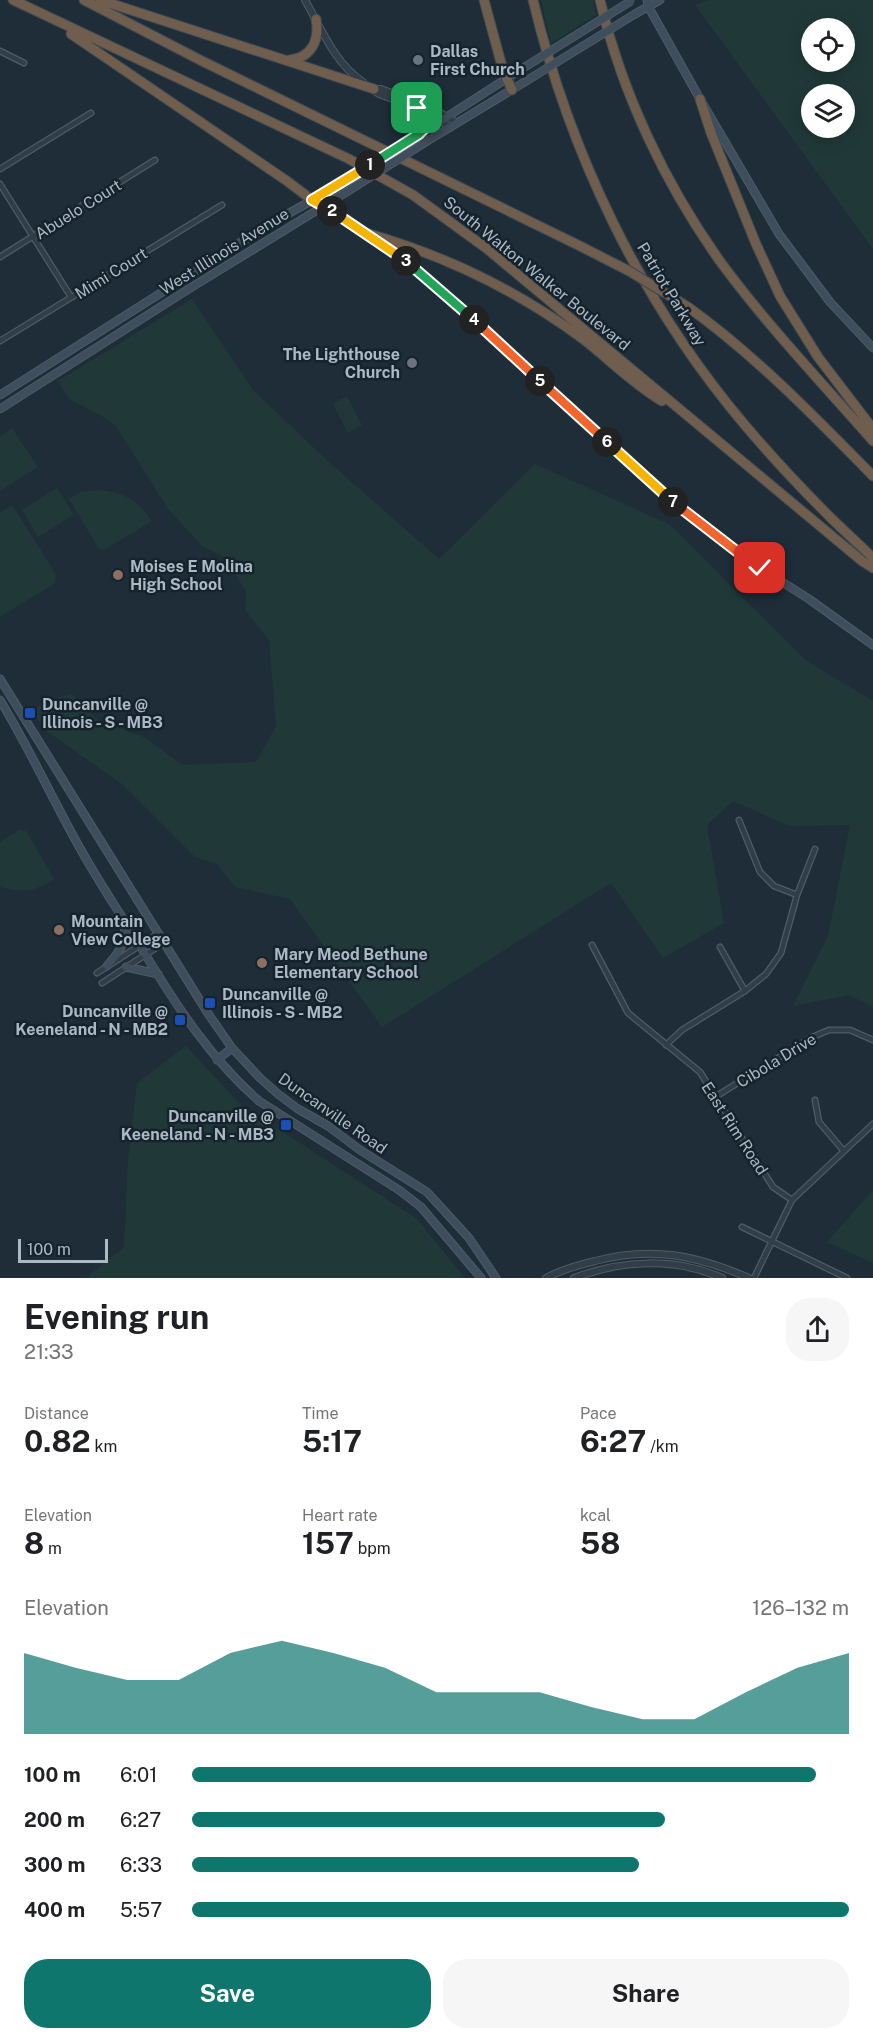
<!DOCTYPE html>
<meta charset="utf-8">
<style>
body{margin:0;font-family:"Public Sans",sans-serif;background:#f6f6f6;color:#202124;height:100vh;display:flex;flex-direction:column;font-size:22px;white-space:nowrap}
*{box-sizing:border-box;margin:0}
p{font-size:20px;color:#757577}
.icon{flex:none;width:33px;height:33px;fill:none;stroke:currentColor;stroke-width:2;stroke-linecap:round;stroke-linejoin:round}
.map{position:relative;height:1278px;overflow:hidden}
.side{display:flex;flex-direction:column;background:#fff;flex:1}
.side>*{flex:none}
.controls{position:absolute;left:801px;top:18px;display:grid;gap:12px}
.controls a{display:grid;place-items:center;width:54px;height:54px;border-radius:50%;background:#fff;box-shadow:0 3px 15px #0003;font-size:30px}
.scale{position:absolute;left:18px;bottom:15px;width:90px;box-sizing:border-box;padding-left:6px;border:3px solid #abb9c5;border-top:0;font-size:16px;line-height:21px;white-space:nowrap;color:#abb9c5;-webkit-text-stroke:4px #17232c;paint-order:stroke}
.pin{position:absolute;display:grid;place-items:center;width:51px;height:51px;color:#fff;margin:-26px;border-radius:12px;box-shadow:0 3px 9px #0006}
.km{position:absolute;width:30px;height:30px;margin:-15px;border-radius:50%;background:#222;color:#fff;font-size:16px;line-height:30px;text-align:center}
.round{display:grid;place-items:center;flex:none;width:63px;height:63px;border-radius:24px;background:#f6f6f6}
.headline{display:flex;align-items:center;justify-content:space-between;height:102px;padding:0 24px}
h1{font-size:33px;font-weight:700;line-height:45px}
.stats{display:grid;grid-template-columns:repeat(3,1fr);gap:9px;height:102px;padding:6px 24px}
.stats div{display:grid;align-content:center}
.stats b{font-size:30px;font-weight:700}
.stats small{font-size:16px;font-weight:400}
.stats p{font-size:16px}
.chart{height:168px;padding:12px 24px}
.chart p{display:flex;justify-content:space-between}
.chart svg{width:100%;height:108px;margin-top:6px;fill:#0f766e;opacity:.7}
.action{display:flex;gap:12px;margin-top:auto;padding:12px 24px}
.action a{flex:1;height:69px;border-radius:24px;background:#0f766e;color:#fff;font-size:24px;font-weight:700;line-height:69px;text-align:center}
.action a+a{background:#f6f6f6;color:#202124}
ul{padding:0 24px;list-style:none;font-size:20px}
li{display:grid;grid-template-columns:96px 72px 1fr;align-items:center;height:45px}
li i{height:15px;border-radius:8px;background:#0f766e}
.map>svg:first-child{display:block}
</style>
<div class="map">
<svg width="873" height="1278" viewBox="0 0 873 1278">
<rect width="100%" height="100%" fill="#1e2d38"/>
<path fill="#203938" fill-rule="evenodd" d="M541 0H593L596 15 551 43Z
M709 0H873V249L695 5ZM812 28H844V62H812ZM812 94H844V128H812Z
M192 299 253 390 330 463 439 559 535 464 669 524 804 659 873 701V1007L849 995 793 1006 828 936 850 825 789 826 733 801 707 825 724 923 663 958 611 883 382 1027 290 899 235 887 217 864 195 857 122 784 45 730 32 711 48 700 72 694 99 721 146 738 182 765 256 762 276 726 269 640 245 610 246 592 226 558 202 546 168 509 116 426 103 417 69 399 58 381Z
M347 396 362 425 348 433 333 404Z
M12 428 38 467 0 491V436Z
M57 488 74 515 38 537 22 510Z
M99 490C125 493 137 499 152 521L104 550 99 549 69 499 80 492Z
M12 505 56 574 55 583 0 617V513Z
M19 830 26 831 54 879C34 892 23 893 0 887V842Z
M186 1046 240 1104 417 1219 465 1278H86L124 1247 128 1159 137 1083Z
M873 1190V1263L827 1242Z"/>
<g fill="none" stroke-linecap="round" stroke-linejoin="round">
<defs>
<path id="minor" d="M0 51 24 63
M0 169 91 113
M0 184 71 297
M0 257 155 160
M0 341 222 205
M739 820 760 872 774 886 797 895
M592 945 628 1013 700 1072 773 1187 792 1200
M720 947 745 991
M97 973 159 933
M102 983 165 942
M666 1045 682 1030 745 991 766 974 781 953 797 895 815 849
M715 1097 810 1038 829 1030H850L873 1040
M815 1100 819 1122 843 1150
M742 1227 847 1278
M754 1278 792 1200 873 1124"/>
<path id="tertiary" d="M305 0C321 28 335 64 363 82
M371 88 379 94 417 108 451 127
M374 89H381L432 108 457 123
M546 1278C561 1270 578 1265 595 1261 652 1246 696 1255 749 1278
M574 1278C621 1260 676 1257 722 1278"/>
<path id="secondary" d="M647 0 648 6 700 99 779 234 830 302 873 348
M635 14 660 0
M417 108 426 122 422 131
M417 136 520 70
M429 140 523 83
M312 200 366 233 429 279 684 512 760 568 809 599 873 645
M0 395 268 225 334 188
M0 409 187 290 345 193
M0 679 209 1015 232 1048 260 1078 278 1094 298 1109 328 1126 360 1150 427 1192 469 1238 496 1278
M0 700C28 746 50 794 76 841 97 880 122 916 145 954 178 1008 211 1059 259 1101L399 1190 421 1207 481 1278
M107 966C122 949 126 943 124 920
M126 967 158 974
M217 1060 232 1048"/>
<path id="motorway" d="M13 0 294 133 349 159 413 195 486 248 862 561 873 568
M84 0 202 61 580 246
M100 0 374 89
M484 0 503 70 512 90
M533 0C570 154 641 302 744 424 771 456 800 487 830 517 844 531 859 544 873 558
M600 0C622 94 666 186 722 264 768 326 822 383 873 441
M71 34 287 181 312 200
M289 60C311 58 320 41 316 19
M700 99 711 133 756 244 780 296 818 357 873 429
M366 233C444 255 518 291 583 339 609 359 633 384 662 401
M688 307C756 356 814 416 873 476"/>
</defs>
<use href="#minor" stroke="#4f5c66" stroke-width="7"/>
<use href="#tertiary" stroke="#4f5c66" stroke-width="8"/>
<use href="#secondary" stroke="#4f5c66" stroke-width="9"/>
<use href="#motorway" stroke="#3c4952" stroke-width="11"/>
<use href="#minor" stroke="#313e48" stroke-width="4.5"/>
<use href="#tertiary" stroke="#313e48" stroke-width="6"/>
<use href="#secondary" stroke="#3f4e5c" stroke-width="7"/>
<use href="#motorway" stroke="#6f5d4e" stroke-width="9"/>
<defs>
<path id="secondary-bridge" d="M520 70 631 1
M523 83 635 14
M334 188 417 136
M345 193 429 140"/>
<path id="motorway-bridge" d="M580 246 629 271 688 307"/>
</defs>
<use href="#secondary-bridge" stroke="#4f5c66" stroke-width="9" stroke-linecap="butt"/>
<use href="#motorway-bridge" stroke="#3c4952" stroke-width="11" stroke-linecap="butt"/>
<use href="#secondary-bridge" stroke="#3f4e5c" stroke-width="7"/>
<use href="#motorway-bridge" stroke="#6f5d4e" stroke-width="9"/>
</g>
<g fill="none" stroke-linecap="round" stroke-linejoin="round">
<defs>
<path id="split-1" d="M370 165 419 134 424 129 426 122 417 108"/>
<path id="split-2" d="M332 211 312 200 370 165"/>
<path id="split-3" d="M332 211 406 261"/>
<path id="split-4" d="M406 261 474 320"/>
<path id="split-5" d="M474 320 540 381"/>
<path id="split-6" d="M540 381 607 442"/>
<path id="split-7" d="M607 442 673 502"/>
<path id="split-8" d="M673 502 744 557"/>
<path id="split-9" d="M744 557 760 568"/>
</defs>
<use href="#split-1" stroke="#fff" stroke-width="12"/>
<use href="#split-2" stroke="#fff" stroke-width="12"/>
<use href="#split-3" stroke="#fff" stroke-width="12"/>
<use href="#split-4" stroke="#fff" stroke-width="12"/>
<use href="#split-5" stroke="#fff" stroke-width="12"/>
<use href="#split-6" stroke="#fff" stroke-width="12"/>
<use href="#split-7" stroke="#fff" stroke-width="12"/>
<use href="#split-8" stroke="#fff" stroke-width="12"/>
<use href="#split-9" stroke="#fff" stroke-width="12"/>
<use href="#split-1" stroke="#22a559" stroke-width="8"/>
<use href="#split-2" stroke="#f5b400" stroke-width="8"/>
<use href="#split-3" stroke="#f5b400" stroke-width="8"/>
<use href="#split-4" stroke="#22a559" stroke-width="8"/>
<use href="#split-5" stroke="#f0652b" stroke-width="8"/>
<use href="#split-6" stroke="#f0652b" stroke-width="8"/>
<use href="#split-7" stroke="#f5b400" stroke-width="8"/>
<use href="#split-8" stroke="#f0652b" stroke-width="8"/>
<use href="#split-9" stroke="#22a559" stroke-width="8"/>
</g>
<g fill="#6b7280" stroke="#17232c" stroke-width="2">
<circle cx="418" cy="60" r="6"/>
<circle cx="412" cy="363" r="6"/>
</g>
<g fill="#8d6e63" stroke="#17232c" stroke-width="2">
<circle cx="118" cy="575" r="6"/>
<circle cx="59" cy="930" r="6"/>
<circle cx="262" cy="963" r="6"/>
</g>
<g fill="#1a4fb4" stroke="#17232c" stroke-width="2">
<rect x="24" y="707" width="12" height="12" rx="3"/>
<rect x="204" y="997" width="12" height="12" rx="3"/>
<rect x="174" y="1014" width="12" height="12" rx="3"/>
<rect x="280" y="1119" width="12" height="12" rx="3"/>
</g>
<g text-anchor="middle" stroke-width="5" stroke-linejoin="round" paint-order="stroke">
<g font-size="16" font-weight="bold" fill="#abb9c5" stroke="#17232c" text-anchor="start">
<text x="430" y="57">Dallas<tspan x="430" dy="18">First Church</tspan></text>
<text x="400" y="360" text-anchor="end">The Lighthouse<tspan x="400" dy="18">Church</tspan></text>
<text x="130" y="572">Moises E Molina<tspan x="130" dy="18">High School</tspan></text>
<text x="42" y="710">Duncanville @<tspan x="42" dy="18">Illinois - S - MB3</tspan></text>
<text x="71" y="927">Mountain<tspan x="71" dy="18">View College</tspan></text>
<text x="274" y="960">Mary Meod Bethune<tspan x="274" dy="18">Elementary School</tspan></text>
<text x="222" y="1000">Duncanville @<tspan x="222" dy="18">Illinois - S - MB2</tspan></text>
<text x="168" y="1017" text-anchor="end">Duncanville @<tspan x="168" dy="18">Keeneland - N - MB2</tspan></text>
<text x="274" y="1122" text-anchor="end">Duncanville @<tspan x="274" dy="18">Keeneland - N - MB3</tspan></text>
</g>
<g font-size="16" fill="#abb9c5" stroke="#17232c">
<text transform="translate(78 209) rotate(-32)" y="6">Abuelo Court</text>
<text transform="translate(224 251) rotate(-32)" y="6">West Illinois Avenue</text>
<text transform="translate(111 273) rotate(-32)" y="6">Mimi Court</text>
<text transform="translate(537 273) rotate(39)" y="6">South Walton Walker Boulevard</text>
<text transform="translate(672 294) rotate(59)" y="6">Patriot Parkway</text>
<text transform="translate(776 1060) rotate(-31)" y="6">Cibola Drive</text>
<text transform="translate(333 1113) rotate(35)" y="6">Duncanville Road</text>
<text transform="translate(735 1128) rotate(57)" y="6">East Rim Road</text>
</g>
</g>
</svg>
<div class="controls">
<a><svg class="icon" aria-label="locate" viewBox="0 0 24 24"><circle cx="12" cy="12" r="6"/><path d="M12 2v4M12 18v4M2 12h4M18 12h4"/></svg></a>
<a><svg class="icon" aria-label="layers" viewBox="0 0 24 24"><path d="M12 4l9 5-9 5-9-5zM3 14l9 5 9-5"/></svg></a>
</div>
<div class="scale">100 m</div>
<div class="pin" style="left:417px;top:108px;background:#1e9e55"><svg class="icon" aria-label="arrive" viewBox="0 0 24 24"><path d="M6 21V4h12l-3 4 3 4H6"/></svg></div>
<div class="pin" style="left:760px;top:568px;background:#d93025"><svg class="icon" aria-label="check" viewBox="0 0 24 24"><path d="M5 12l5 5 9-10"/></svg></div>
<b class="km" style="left:370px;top:165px">1</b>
<b class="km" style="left:332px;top:211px">2</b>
<b class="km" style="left:406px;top:261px">3</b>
<b class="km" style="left:474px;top:320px">4</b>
<b class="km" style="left:540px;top:381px">5</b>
<b class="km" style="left:607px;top:442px">6</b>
<b class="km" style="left:673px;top:502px">7</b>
</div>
<section class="side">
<div class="headline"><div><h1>Evening run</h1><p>21:33</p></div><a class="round"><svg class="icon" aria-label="share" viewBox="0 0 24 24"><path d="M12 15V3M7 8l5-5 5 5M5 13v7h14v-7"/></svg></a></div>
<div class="stats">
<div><p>Distance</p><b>0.82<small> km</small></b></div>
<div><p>Time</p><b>5:17</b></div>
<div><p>Pace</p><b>6:27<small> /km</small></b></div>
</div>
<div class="stats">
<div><p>Elevation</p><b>8<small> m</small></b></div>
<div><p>Heart rate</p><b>157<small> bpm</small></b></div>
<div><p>kcal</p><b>58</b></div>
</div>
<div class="chart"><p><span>Elevation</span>126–132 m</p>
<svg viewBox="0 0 160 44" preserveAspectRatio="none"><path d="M0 44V11L10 17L20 22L30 22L40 11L50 6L60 11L70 17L80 27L90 27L100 27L110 33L120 38L130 38L140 27L150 17L160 11V44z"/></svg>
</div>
<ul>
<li><b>100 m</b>6:01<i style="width:95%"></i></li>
<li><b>200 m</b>6:27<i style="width:72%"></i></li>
<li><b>300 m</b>6:33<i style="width:68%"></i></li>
<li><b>400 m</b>5:57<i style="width:100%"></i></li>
</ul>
<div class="action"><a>Save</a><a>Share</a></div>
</section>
